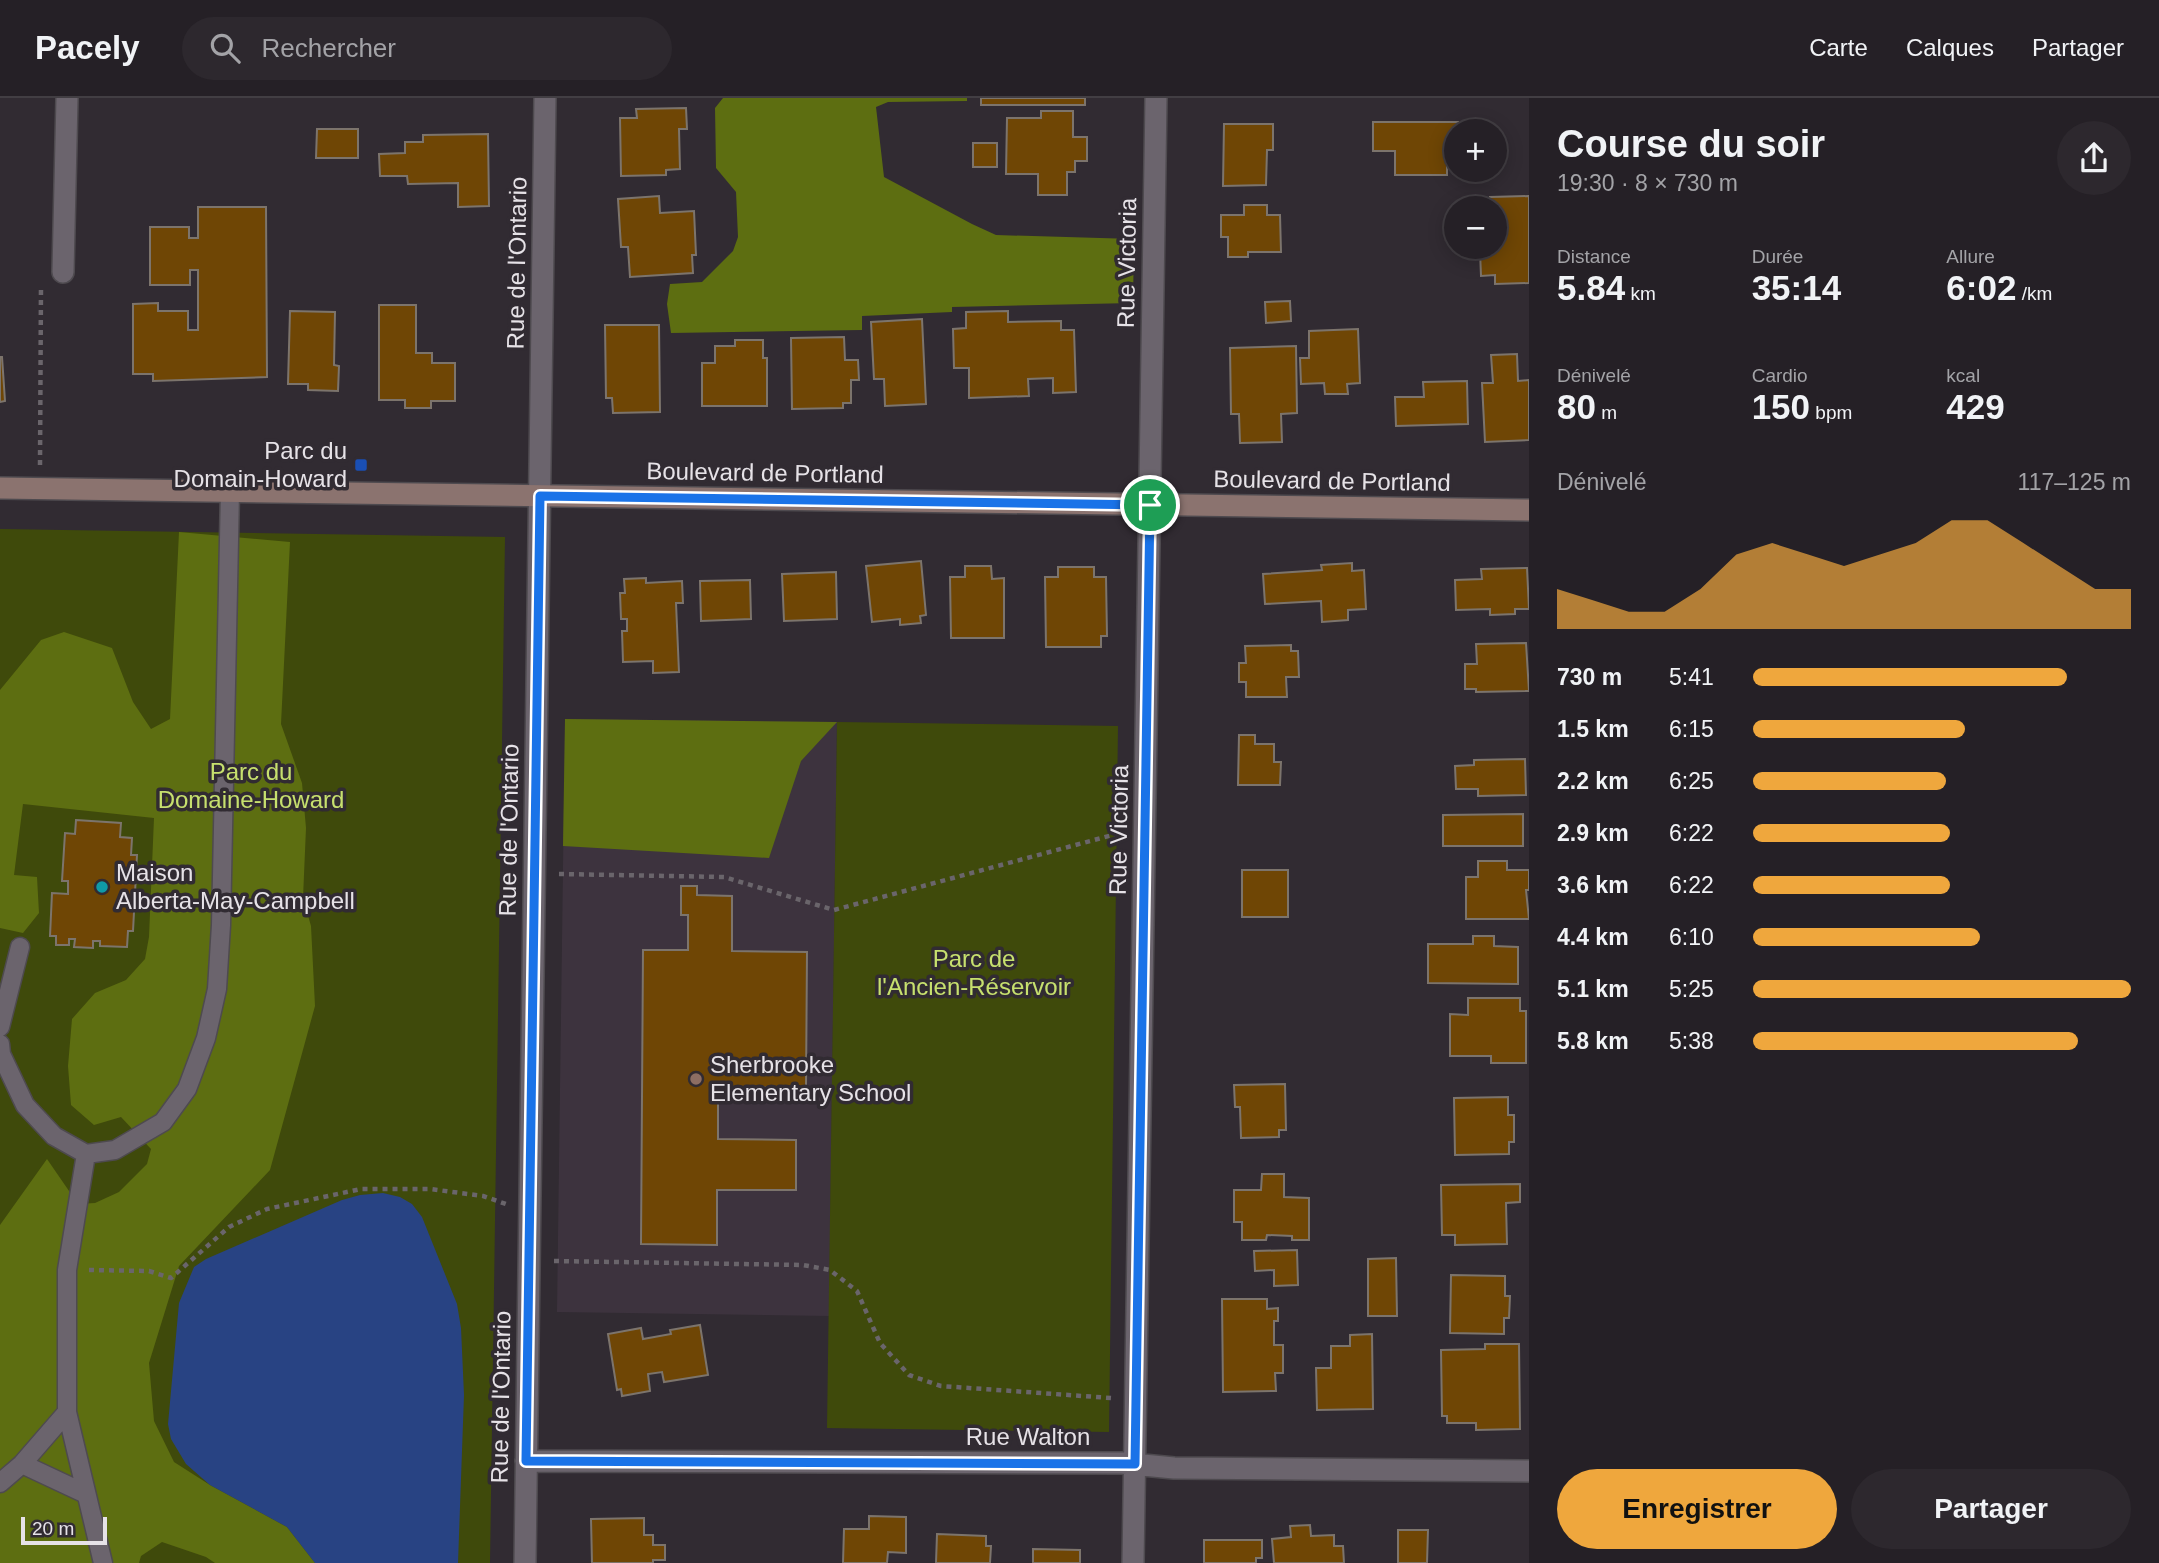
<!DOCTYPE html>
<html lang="fr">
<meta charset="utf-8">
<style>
body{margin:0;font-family:Arial,sans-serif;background:#2d282e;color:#f1f3f6;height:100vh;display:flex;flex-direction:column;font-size:26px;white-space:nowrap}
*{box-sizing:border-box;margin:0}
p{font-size:23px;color:#a3a3a7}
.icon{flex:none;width:38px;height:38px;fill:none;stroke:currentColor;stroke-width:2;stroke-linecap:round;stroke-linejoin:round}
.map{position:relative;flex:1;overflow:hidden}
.drawer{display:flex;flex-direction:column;background:#252026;width:630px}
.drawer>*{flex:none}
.tools{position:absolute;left:1444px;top:21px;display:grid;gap:14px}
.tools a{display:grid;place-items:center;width:63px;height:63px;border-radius:50%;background:#252026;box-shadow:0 4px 18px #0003,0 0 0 2px #423e43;font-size:35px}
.scale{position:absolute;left:21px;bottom:18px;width:86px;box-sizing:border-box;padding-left:7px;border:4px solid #e6e2e7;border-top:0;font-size:19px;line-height:24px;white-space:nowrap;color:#e6e2e7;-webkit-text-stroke:5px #312b32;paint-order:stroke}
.pin{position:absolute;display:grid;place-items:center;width:60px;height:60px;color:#fff;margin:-30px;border:4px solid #fff;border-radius:50%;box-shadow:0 2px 7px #0007}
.round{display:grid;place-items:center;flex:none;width:74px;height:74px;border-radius:37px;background:#2d282e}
.head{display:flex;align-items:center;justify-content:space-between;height:119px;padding:0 28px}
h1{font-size:38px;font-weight:700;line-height:52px}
.figures{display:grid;grid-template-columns:repeat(3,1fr);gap:10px;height:119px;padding:7px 28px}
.figures div{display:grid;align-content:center}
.figures b{font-size:35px;font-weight:700}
.figures small{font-size:19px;font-weight:400}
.figures p{font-size:19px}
.chart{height:196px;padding:14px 28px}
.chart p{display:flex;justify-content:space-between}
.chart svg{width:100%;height:126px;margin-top:7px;fill:#efa73d;opacity:.7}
.action{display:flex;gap:14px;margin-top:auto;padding:14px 28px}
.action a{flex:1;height:80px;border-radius:42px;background:#efa73d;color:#111;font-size:28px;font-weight:700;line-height:80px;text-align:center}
.action a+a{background:#2d282e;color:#f1f3f6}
ul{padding:0 28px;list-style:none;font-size:23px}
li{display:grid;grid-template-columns:112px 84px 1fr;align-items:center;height:52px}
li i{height:18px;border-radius:9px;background:#efa73d}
header{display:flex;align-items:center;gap:42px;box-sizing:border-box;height:98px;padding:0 35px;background:#252026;border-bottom:2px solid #423e43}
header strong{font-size:33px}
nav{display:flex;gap:38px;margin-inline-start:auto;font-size:24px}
.search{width:490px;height:63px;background:#2d282e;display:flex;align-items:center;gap:18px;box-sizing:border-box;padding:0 24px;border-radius:38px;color:#a3a3a7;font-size:26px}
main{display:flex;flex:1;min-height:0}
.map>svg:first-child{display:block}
</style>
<header>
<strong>Pacely</strong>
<div class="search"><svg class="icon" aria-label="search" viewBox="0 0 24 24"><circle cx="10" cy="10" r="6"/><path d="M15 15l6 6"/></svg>Rechercher</div>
<nav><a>Carte</a><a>Calques</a><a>Partager</a></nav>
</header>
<main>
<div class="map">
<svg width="1529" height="1465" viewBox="0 0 1529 1465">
<rect width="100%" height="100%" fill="#312b32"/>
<path fill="#3d333e" d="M565 621 837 624 829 1218 557 1214Z"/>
<path fill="#3f4a0b" d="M0 431 505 439 490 1465H0Z
M837 624 1118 628 1109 1334 827 1330Z"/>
<path fill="#5d6e11" d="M723 0H967V3L888 4 876 9 884 79 972 126 996 137 1134 141 1133 205 952 209V214L862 218V232L671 235 667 206 670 186 702 184 733 153 738 139 736 94 716 70 715 10Z
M179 434 290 444 281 626 302 685 306 730 303 800 311 828 315 908 270 1072 179 1168 149 1265 154 1323 174 1364 210 1387 287 1429 315 1465H215L206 1459 162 1444 141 1458 139 1465H0V1127L47 1061 78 1106 95 1105 119 1094 147 1066 151 1051 121 1019 94 1027 71 1007 68 968 72 921 95 895 126 882 145 861 149 839 154 720 23 706 14 777 37 779 39 815 23 835 0 830V592L41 542 64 534 112 550 133 604 151 631 170 621Z
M565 621 837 624 801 663 769 760 563 748Z"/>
<path fill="#284383" d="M383 1095 400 1099 412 1106 422 1119 457 1206 461 1230 464 1297 458 1465H315L287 1429 210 1387 186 1366 171 1341 168 1326 179 1205 194 1169 206 1161 342 1102 360 1097Z"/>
<path fill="#6f4605" stroke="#7c746c" stroke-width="2" d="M981 0H1085V7H981Z
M686 10 687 31H679L680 71 666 72V77L621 78 620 20H637L636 11Z
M1041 13H1073V39H1087V63H1075V74H1067V97H1038V76H1006L1007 20H1041Z
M1373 24H1458V33H1456V54H1447V77H1395V53H1373Z
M1224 26H1273V52H1267L1266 87 1223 88Z
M317 31H358V60H316Z
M488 36 489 108 458 109V85L408 86 407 78H380L379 56 405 55V44H423V37Z
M973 45H997V69H973Z
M659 98 660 115 694 113 696 157H692L693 175 630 179 628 149H621L618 101Z
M1529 98V185L1495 186V177L1481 178 1480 153H1484V149H1494V110H1490V99Z
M1244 107H1267V117H1280L1281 154H1248V159H1228V139H1221V117H1244Z
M198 109H266L267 279 153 283V276H133V206L158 205V213H188V232H198V172H190V187H150V129H189V140H198Z
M1290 203 1291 223 1266 225 1265 204Z
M379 207H416V255H432V265H455V303H431V310H405V302H379Z
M290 213 335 214 334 267 339 268 338 293 308 292V286H288Z
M1008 213V224L1061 223V232H1074L1076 294 1053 295V280L1028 281 1029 298 969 300V270H954L953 231 966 230V214Z
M922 221 926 306 885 308 884 281H874L871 224Z
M605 227H659L660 314 613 315 612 300H606Z
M1358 231 1360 285 1347 286 1348 296H1325L1324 285 1301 286 1300 260H1309V233Z
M844 239 845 262H858L859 282H851V305H843V310L792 311 791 240Z
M735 242H763V260H767V308H702V265H715V248H735Z
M1296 248 1297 315 1281 316 1282 344 1240 345 1239 316H1231L1230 250Z
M1517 256 1518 283 1529 282V342L1485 344 1482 285H1493L1491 257Z
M0 259H2L5 303 0 304Z
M1467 283 1468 326 1396 328 1395 299H1424L1423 284Z
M921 463 926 517 920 518 921 525 900 527V521L872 524 866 468Z
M1352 465V473L1364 472 1366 511 1348 512V522L1322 524 1321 503 1265 506 1263 476 1322 472 1321 467Z
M965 468H991L992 481 1004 480V540H951L950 479H965Z
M1058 469H1094V479H1106L1107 538H1101V549H1046L1045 479H1058Z
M1527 470 1529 511H1515V516L1490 517V511L1456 512 1455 482 1482 481 1481 471Z
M836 474 837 521 784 523 782 476Z
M646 480V485L682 483 683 505H676L679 574 653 575V563L623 564 622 533H627V521H621L620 495H625L624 481Z
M750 482 751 521 701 523 700 483Z
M1526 545 1529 593 1476 594V591H1465V566H1477L1476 546Z
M1291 547V553H1298L1299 579H1286L1287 599H1246V584H1239V565H1246L1245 548Z
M1239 637H1255V646H1274V664H1281L1280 687H1238Z
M1525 661 1526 697 1478 698V691H1456L1455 668 1474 667V662Z
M1523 716V748H1443V717Z
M76 722 121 725 120 739 132 740 131 757H137L133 833H128L127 849 100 848V843H93V850L74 849 75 841H69V847H56V838H50L52 795 68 796V783H62L65 735 75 736Z
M1478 763H1507V772H1529V792H1526L1529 821H1466V779H1478Z
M1242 772H1288V819H1242Z
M681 788H697V797L732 798V853L807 854 806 990 718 989V1041L796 1042V1092H717V1147L641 1146 643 852H688V817H681Z
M1473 838H1494V848L1518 849V886L1428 885V846H1473Z
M1468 900H1520V913H1526V965H1491V958H1450V916L1468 917Z
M1285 986 1286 1032H1279V1039L1241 1040 1240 1009H1235L1234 987Z
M1508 999V1017H1514V1044H1509V1056L1455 1057 1454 1000Z
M1262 1076H1284V1099L1309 1100V1142H1292V1138L1267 1137 1266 1142H1242V1124H1234V1092H1261Z
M1520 1086V1104L1506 1105 1507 1146 1455 1147V1137H1442L1441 1087Z
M1297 1152 1298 1187 1274 1188V1172L1255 1173 1254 1153Z
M1396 1160 1397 1218H1368V1161Z
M1451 1177 1505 1178V1198H1510L1509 1220H1504V1236L1450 1235Z
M1222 1201H1267V1211L1278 1210V1223H1274V1247H1283V1275H1275L1276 1293 1223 1294Z
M700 1227 708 1277 664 1284 662 1274 648 1276 650 1293 622 1298 621 1291 617 1292 608 1236 641 1230 643 1241 671 1236 670 1232Z
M1372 1236 1373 1311 1317 1312 1316 1270H1331V1248H1350V1237Z
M1485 1246H1519L1520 1331 1476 1332V1325H1447V1318H1442L1441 1252 1485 1251Z
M869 1418 906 1419V1455L888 1454 887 1465H843L844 1431H869Z
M644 1420V1437H653V1447H665V1462H653V1465H592L591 1421Z
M1310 1427 1311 1438 1334 1437V1448H1343L1344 1465H1274L1272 1441 1291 1439 1290 1428Z
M1398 1432H1428L1427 1465H1398Z
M937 1436 986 1438V1448H991L990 1465H936Z
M1204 1442H1262V1460H1256V1465H1204Z
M1033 1451 1080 1452V1465H1033Z"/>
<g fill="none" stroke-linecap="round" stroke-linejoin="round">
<defs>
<path id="lane" d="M0 929 20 849
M0 946 1 956 25 1007 54 1038 86 1056
M22 1366 86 1396
M0 1385 22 1366 67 1314
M103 1465 67 1314V1172L86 1056 115 1052 163 1024 187 991 206 940 217 891 221 827 230 393"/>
<path id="street" d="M63 174 67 0
M526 1363 1122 1365 1174 1370 1529 1373
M525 1465 545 0
M1133 1465 1156 0"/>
<path id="secondary" d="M0 390 1529 412"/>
</defs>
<use href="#lane" stroke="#4e4a4f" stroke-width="21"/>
<use href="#street" stroke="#4e4a4f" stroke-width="24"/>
<use href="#secondary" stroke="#4e4a4f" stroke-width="24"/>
<path stroke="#6a656b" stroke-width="4.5" stroke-dasharray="5 5" stroke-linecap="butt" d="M40 367 41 187
M559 776 724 779 834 812 1120 735
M554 1163 803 1167 830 1172 857 1193 880 1245 909 1277 941 1288 1111 1300
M89 1172 149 1173 171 1180 229 1129 267 1111 361 1091H430L483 1098 506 1106"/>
<use href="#lane" stroke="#6b646d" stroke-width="18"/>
<use href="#street" stroke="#6b646d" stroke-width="21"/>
<use href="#secondary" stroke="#8b736f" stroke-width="21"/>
</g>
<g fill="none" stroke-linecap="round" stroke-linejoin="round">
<defs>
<path id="route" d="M540 398 1150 407 1135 1366 526 1363Z"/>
</defs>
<use href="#route" stroke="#fff" stroke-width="14"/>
<use href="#route" stroke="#1a73e8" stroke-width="9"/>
</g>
<rect fill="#1a4fb4" stroke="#312b32" stroke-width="2.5" x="354" y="360" width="14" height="14" rx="3.5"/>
<circle fill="#0f9aa8" stroke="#312b32" stroke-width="2.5" cx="102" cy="789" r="7"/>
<circle fill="#8d6e63" stroke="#312b32" stroke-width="2.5" cx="696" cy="981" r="7"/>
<g text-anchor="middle" stroke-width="7" stroke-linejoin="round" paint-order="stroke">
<g font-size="24" fill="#e6e2e7" stroke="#312b32">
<text transform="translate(517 165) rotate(-89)" y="8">Rue de l'Ontario</text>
<text transform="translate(1127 165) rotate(-89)" y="8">Rue Victoria</text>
<text transform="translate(765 375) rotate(1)" y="8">Boulevard de Portland</text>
<text transform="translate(1332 383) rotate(1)" y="8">Boulevard de Portland</text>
<text transform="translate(509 732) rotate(-89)" y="8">Rue de l'Ontario</text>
<text transform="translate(1119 732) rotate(-89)" y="8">Rue Victoria</text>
<text transform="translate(501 1299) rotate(-89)" y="8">Rue de l'Ontario</text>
<text x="1028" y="1347">Rue Walton</text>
</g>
<g font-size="24" fill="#e6e2e7" stroke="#312b32" text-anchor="start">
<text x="347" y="361" text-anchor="end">Parc du<tspan x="347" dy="28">Domain-Howard</tspan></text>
<text x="116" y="783">Maison<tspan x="116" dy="28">Alberta-May-Campbell</tspan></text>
<text x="710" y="975">Sherbrooke<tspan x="710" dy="28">Elementary School</tspan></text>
</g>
<g font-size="24" fill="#c7e06e" stroke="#312b32">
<text x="251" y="682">Parc du<tspan x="251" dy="28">Domaine-Howard</tspan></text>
<text x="974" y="869">Parc de<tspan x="974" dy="28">l'Ancien-Réservoir</tspan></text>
</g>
</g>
</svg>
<div class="tools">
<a>+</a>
<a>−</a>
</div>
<div class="scale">20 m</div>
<div class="pin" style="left:1150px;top:407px;background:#1e9e55"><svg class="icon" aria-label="arrive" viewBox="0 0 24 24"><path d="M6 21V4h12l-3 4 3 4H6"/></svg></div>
</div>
<section class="drawer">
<div class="head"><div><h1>Course du soir</h1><p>19:30 · 8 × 730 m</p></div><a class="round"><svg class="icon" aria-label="share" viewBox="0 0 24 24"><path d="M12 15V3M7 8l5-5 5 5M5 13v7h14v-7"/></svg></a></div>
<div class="figures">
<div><p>Distance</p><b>5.84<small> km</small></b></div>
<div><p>Durée</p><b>35:14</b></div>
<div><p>Allure</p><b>6:02<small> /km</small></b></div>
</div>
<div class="figures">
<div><p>Dénivelé</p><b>80<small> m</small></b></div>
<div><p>Cardio</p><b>150<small> bpm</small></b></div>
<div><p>kcal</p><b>429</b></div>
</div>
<div class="chart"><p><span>Dénivelé</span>117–125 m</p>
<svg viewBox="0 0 160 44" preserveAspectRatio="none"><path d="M0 44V30L10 34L20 38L30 38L40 30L50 18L60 14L70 18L80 22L90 18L100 14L110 6L120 6L130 14L140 22L150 30L160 30V44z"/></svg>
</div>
<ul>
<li><b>730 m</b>5:41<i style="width:83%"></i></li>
<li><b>1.5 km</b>6:15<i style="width:56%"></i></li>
<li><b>2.2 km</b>6:25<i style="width:51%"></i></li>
<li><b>2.9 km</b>6:22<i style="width:52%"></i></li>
<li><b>3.6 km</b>6:22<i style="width:52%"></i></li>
<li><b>4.4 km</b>6:10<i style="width:60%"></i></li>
<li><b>5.1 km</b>5:25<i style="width:100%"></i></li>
<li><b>5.8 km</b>5:38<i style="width:86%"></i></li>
</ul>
<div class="action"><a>Enregistrer</a><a>Partager</a></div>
</section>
</main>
